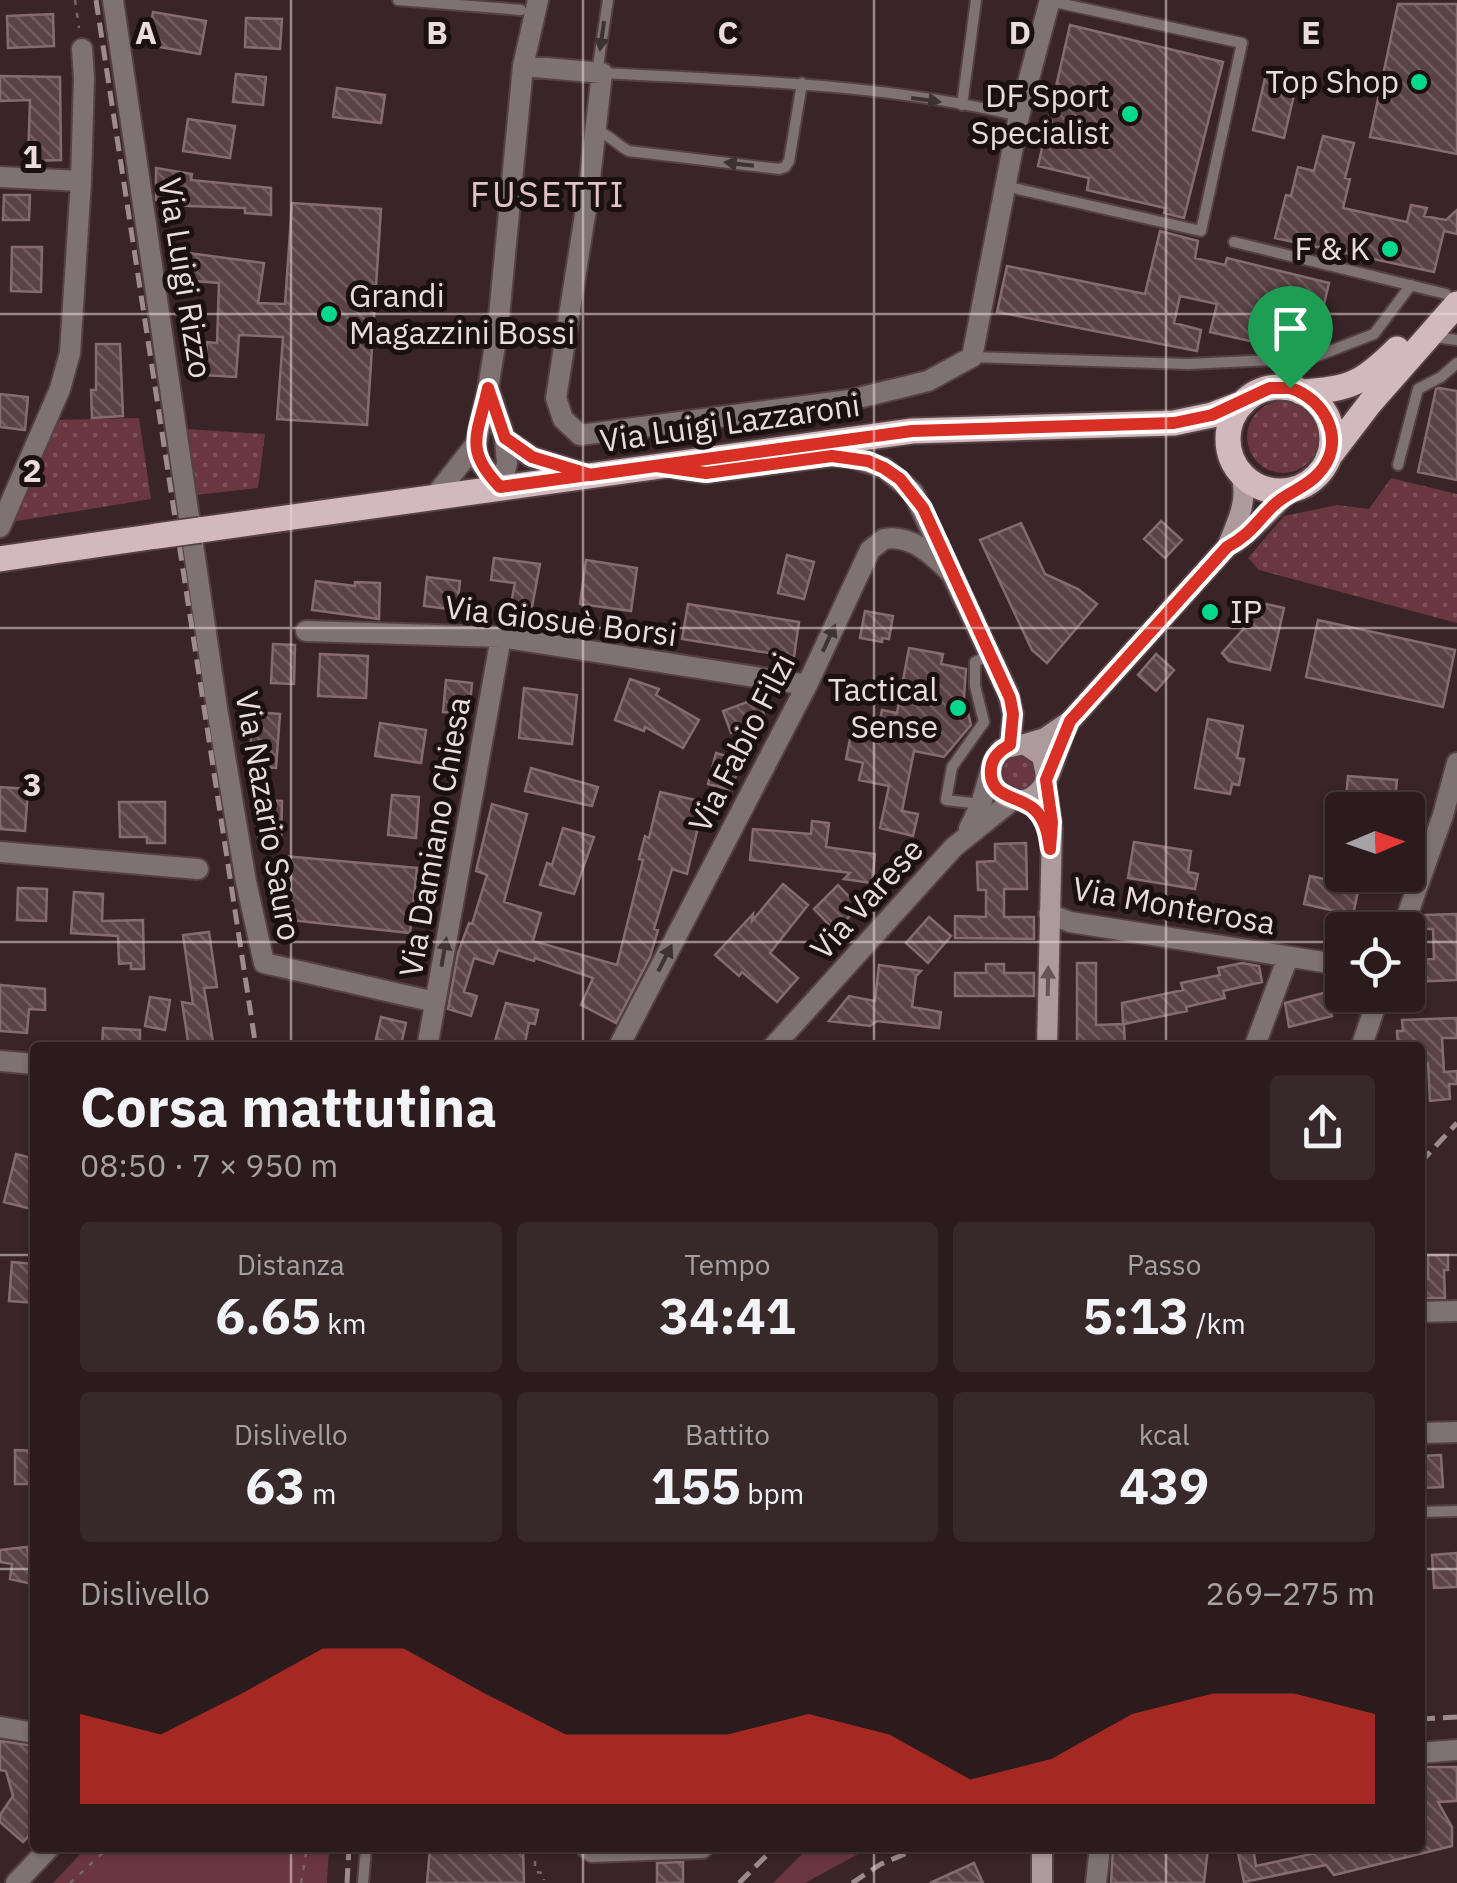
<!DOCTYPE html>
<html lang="it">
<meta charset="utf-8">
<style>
body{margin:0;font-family:"IBM Plex Sans",sans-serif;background:#37282a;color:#f1f3f6;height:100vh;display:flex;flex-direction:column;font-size:38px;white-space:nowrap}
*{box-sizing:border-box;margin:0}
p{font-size:32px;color:#a6a1a4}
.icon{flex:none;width:55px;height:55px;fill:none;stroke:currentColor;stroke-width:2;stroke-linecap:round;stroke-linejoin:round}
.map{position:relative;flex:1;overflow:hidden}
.side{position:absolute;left:30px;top:1042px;width:1395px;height:810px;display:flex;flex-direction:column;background:#2b1b1d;border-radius:10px;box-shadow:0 2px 8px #0004,0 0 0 2px #47393b}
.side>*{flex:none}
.needle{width:65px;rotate:88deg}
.controls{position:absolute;left:1325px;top:792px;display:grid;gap:20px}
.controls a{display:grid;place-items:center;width:100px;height:100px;border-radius:10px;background:#2b1b1d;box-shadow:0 2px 8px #0004,0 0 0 2px #47393b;font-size:50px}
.pin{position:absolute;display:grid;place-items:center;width:85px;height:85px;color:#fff;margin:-102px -42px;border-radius:50% 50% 50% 0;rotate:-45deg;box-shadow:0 0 10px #0007}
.pin .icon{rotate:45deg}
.round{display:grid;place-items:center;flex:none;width:105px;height:105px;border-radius:10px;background:#37282a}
.headline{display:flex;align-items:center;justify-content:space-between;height:170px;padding:0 50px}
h1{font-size:55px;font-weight:700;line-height:75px}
.figures{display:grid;grid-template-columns:repeat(3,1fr);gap:15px;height:170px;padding:10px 50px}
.figures div{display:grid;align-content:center;border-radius:10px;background:#37282a;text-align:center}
.figures b{font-size:50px;font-weight:700}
.figures small{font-size:28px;font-weight:400}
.figures p{font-size:28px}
.chart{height:280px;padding:20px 50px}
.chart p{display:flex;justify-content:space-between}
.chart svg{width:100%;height:180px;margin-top:10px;fill:#d93025;opacity:.7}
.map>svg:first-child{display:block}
</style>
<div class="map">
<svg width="1457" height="1883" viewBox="0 0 1457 1883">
<defs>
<pattern id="grass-dots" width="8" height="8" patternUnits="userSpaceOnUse" patternTransform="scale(2.5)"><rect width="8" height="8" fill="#6a3640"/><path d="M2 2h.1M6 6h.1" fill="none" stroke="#7f525b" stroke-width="1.8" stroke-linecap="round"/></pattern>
<pattern id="building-back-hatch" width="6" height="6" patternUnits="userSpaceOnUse" patternTransform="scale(2.5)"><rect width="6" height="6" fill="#5a4346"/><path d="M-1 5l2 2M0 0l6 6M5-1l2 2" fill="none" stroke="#725e60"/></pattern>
</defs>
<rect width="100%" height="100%" fill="#392427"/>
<path fill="url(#grass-dots)" d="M1247 437a36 36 0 1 1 72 0a36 36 0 1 1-72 0Z
M139 418 151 499 11 522 51 420Z
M186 429 265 434 258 488 196 495Z
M1391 478 1457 494V623L1259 570 1248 558 1284 516 1337 505 1369 509Z
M1017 750 1035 759 1038 779 1023 792 1003 787 1000 761Z"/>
<path fill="#6a3640" d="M86 1848H329L327 1883H53Z
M808 1848H869L805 1883H773Z"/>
<path fill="url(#building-back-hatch)" stroke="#856c6f" stroke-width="2.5" d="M1398 4H1457V154L1370 137Z
M153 12 206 21 200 54 148 45Z
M53 14 54 46 8 48 7 16Z
M246 18 282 19 280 49 245 47Z
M1070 25 1223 62 1184 218 1164 213 1165 208 1087 190 1089 178 1038 166Z
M236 74 266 77 263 105 233 102Z
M1266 74 1297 82 1284 138 1253 130Z
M0 76 60 77 61 160 28 161 30 100 0 101Z
M337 88 385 95 381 123 333 117Z
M188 119 235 126 230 158 183 151Z
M1323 136 1354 143 1345 178 1350 179 1343 208 1407 222 1411 205 1427 208 1424 216 1446 220 1457 210V234L1444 231 1434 272 1275 238 1286 195 1291 196 1298 167 1314 171Z
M156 168 192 174 191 180 271 188V215L245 213V208L188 206 156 200Z
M4 195H30L29 220H3Z
M292 203 381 209 367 425 277 419 283 337 239 335 236 377 204 375 207 342 217 343 219 283 171 279 173 251 264 263 258 303 285 304Z
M1160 231 1198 241 1195 258 1225 265 1227 258 1329 283 1315 343 1276 347 1210 332 1217 304 1180 296 1174 323 1201 330 1197 351 997 312 1007 266 1145 294Z
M12 247H42L41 292 11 291Z
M96 344H120L123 416 92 418 91 390H96Z
M1439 388 1457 391V480L1418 472 1436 389Z
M0 394 28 397 25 430 0 427Z
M1161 521 1182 540 1165 558 1144 539Z
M1021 523 1045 574 1078 589 1097 604 1047 663 1032 650 980 540Z
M787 555 814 562 804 599 778 593Z
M494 558 540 564 529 623 508 619 515 583 491 580Z
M586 560 637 568 631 611 580 604Z
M427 577 460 581 457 610 424 606Z
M316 581 355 586V582L380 583 379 619 312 610Z
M688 604 799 622 794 657 682 639Z
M1266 604 1284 608 1270 670 1229 661 1222 653Z
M865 611 893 616 889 639 882 638V642L860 638Z
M1318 620 1455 650 1443 707 1306 677Z
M273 644 295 645 294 684 271 683Z
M909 648 943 654 941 664 966 669 964 697 971 725 944 757 914 751 902 811 918 814 913 836 880 828 889 786 859 780 863 763 846 759 851 734 870 738 872 729 878 730 882 710 897 713Z
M320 654 368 656 366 698 318 696Z
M1156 654 1174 670 1156 691 1138 675Z
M630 679 659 689 656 695 699 720 683 748 645 727 644 731 615 720Z
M446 680 472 683 469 714 443 712Z
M524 688 577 695 572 744 519 738Z
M758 698 766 720 731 733 723 711Z
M253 712 280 714 276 768 249 766Z
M1208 719 1243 726 1237 758 1244 759 1239 785 1232 784 1230 794 1195 788Z
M380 723 426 730 421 763 375 756Z
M716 753 740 760 732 790 708 784Z
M531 768 598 787 592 806 525 791Z
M1348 776 1397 780 1394 810H1345Z
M0 787 28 789 25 831 0 829Z
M660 792 704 802 687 874 672 869 654 929 658 930 650 957 616 1023 581 1005 593 978 535 958 534 961 498 950 493 964 474 958 464 992 477 996 471 1016 448 1009 458 953 469 923 472 924 487 875 476 871 492 804 527 814 504 902 541 913 533 941 617 965 643 860 639 859 645 836 649 838Z
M392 795 419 797 416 838 388 835Z
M259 800 282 801 281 847 258 846Z
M119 802H165V843H147V837H120Z
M812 821 829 823 826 847 875 854 872 883 844 879 850 873 750 860 753 829 811 834Z
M563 828 594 837 574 894 540 885 547 863 552 865Z
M1134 842 1191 851 1188 872 1198 874 1195 889 1128 878Z
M1026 843 1027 889H1004V917H1034V939L955 938V916L986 917V890H978L977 862 995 861V844Z
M284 856 417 868 410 933 280 919Z
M1310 876 1359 886 1353 915 1304 904Z
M783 884 808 905 770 953 798 978 777 1002 742 972 739 976 715 955 753 914 752 921Z
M838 885 859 907 835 931 814 909Z
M18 888 47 889 46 921 17 920Z
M74 892 103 894 102 921 143 920 144 969H131V963L119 964 118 936 71 933Z
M1457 914V980L1412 982 1411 960 1434 959 1433 929H1424V915Z
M929 917 951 936 928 963 906 943Z
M209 932 217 987 204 988 214 1048H189L182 1002 193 1004 183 935Z
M1077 963H1096V1025L1123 1024 1122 1003 1183 990 1181 983 1220 975 1218 968 1242 963 1259 966 1262 982 1223 991 1225 998 1186 1007 1187 1011 1124 1024 1125 1048H1077Z
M986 964H1004V973H1034V996H955V973H986Z
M879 965 921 971 916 976 912 1007 941 1012 939 1028 877 1021 870 1026 829 1021 849 996 875 1001Z
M0 985 45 989V1010L29 1009 27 1033 0 1031Z
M1342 988V1006L1330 1009 1332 1016 1289 1027 1285 1003Z
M150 997 170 1000 165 1030 145 1026Z
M506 1003 538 1010 535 1024 529 1023 524 1048H493Z
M381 1017 406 1023 401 1045 376 1039Z
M1457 1018V1038H1442L1444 1072 1457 1071V1084H1449L1450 1099 1430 1101 1428 1063 1420 1064V1048H1398L1397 1031H1403L1402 1020Z
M103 1028 140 1030V1048H102Z
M16 1154 35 1159V1210L4 1202Z
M1428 1255H1448V1270H1444L1445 1298H1420V1280L1428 1279Z
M12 1262 35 1264V1303L9 1301Z
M15 1450 35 1451V1484H15Z
M1441 1455 1443 1487 1420 1488V1456Z
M27 1547 29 1565 34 1566 32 1584 10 1579 12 1564 0 1562V1550Z
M1457 1553V1587L1434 1588 1432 1555Z
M0 1741 35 1746V1830L23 1842 0 1822V1815L13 1796 6 1771 0 1770Z
M1420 1767H1457V1801L1438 1802 1452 1827V1846L1334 1875 1326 1865 1244 1882 1237 1848H1253L1256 1866 1325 1851 1326 1848H1420Z
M430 1848H523L524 1883H427Z
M1113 1848H1208L1204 1883H1111Z
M683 1862V1883H657V1863Z
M974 1863 983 1883H930Z"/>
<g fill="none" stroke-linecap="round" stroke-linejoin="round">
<defs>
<path id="lane" d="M398 0 521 10
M597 72 608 0
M603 73C742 81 882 83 1019 116
M962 105 976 0
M596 130C612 136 616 145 629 151L779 169 785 167 789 161 802 83
M1005 186 1201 231 1242 43 1050 1
M1234 242 1446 294
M1434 337 1457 340
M972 357 1188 364 1312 358 1374 334 1411 285
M1398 465 1418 389 1441 377 1457 363
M981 804 946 800 952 767 984 722 975 686V662L989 655
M1420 1512 1457 1511
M363 1883 366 1848"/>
<path id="street" d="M113 0 217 708 246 882 264 963 435 1002
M523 66 602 73 588 196 556 398 563 419 580 435 850 400 928 381 972 357 1019 116 1050 0
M0 177 81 181
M489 390 505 439 532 457 586 474
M476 444 478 460 501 487 507 463 505 439
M678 469 706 473 832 456 850 457 884 468 913 492 1008 693 1013 714 1010 745
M435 496 476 444 488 388 498 327 523 66 538 0
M0 527 60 389 70 353 81 181 84 78 82 49
M306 631 501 637 807 685
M969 829 981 804 991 770
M0 852 198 869
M1049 914 1070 922 1342 965
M1402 930 1443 815 1457 763
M427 1048 501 637
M618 1048 807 685 870 550 884 539C911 534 933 555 951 573
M772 1048 954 847 1014 799
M1254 1048 1288 957
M1361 1048 1379 995
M0 1061 35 1064
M1420 1312 1457 1311
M1420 1433 1457 1432
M0 1727 35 1733
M1420 1753 1457 1750
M587 1848 592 1852 702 1848
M16 1883 49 1848
M1096 1883 1100 1848"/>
<path id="secondary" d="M1227 547C1253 533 1269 509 1292 490
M1025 744 1045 738 1070 721 1227 547C1237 523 1250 498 1240 472
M1046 776 1042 756 1024 744 1002 749C971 781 1016 819 1040 790 1054 773 1057 744 1068 724
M1045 780 1052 829 1047 1048
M1042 1883V1848"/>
<path id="primary" d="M1228 439a52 52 0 1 1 104 0a52 52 0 1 1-104 0Z
M1301 392C1349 390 1363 383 1397 349
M1328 458 1370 403 1457 304
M200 530 912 431 1174 423 1212 415 1243 403
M0 559 157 536"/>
</defs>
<use href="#lane" stroke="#554144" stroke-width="14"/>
<use href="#street" stroke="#554144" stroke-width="24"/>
<use href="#secondary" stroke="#554144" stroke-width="24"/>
<use href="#primary" stroke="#554144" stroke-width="29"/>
<path stroke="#796669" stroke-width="2.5" stroke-dasharray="5 8" stroke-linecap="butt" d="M75 0 79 28
M535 1848V1872L544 1873V1880
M70 1883 108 1848
M301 1883 307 1848"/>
<use href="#lane" stroke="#7e7273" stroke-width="10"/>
<use href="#street" stroke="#7e7273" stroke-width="20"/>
<use href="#secondary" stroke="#ad9a9d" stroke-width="20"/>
<use href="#primary" stroke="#d2b9bd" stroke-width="25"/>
<path stroke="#9d8b8e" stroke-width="5" stroke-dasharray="15 8" stroke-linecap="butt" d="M96 0 256 1048
M1420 1163 1457 1123
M1420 1719 1457 1717
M347 1883 349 1848
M739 1883 774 1848
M852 1883 881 1864 919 1848"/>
<defs>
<path id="primary-bridge" d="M157 536 200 530"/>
</defs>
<use href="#primary-bridge" stroke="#554144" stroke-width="29" stroke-linecap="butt"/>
<use href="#primary-bridge" stroke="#d2b9bd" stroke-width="25"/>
</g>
<defs><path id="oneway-solid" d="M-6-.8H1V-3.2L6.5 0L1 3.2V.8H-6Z" transform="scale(2.5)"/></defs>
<g fill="#3d3234">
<use href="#oneway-solid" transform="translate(602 36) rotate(98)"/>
<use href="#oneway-solid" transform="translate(926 100) rotate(8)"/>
<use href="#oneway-solid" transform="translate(739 164) rotate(-173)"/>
<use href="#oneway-solid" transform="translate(829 638) rotate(-65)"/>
<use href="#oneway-solid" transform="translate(444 952) rotate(-80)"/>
<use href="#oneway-solid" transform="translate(665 958) rotate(-63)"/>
</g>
<use fill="#645558" href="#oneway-solid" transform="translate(1048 981) rotate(-89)"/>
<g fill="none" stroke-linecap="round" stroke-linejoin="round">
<defs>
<path id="route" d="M1290 388H1270L1212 415 1174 423 912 431 500 487C463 449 478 435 488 388L505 438 532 457 591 475 656 466 706 473 832 456 868 461 884 468 900 479 923 508 1010 698 1013 714 1010 745C1000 750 992 757 991 769 988 799 1020 795 1035 810 1046 821 1048 835 1050 849L1052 822 1046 780 1070 721 1227 547C1250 535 1256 522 1274 505 1287 492 1306 488 1318 474 1348 443 1326 399 1290 388"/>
</defs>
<use href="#route" stroke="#fff" stroke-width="20"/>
<use href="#route" stroke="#d93025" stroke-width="12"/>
</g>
<path fill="none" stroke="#eadbdd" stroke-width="2.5" stroke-opacity="0.55" d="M291 0V1048M583 0V1048M874 0V1048M1166 0V1048M0 314H1457M0 628H1457M0 942H1342M1408 942H1457M0 1255H35M1420 1255H1457M0 1569H35M1420 1569H1457M291 1848V1883M583 1848V1883M874 1848V1883M1166 1848V1883"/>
<g fill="#03d98b" stroke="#1a1012" stroke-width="4">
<circle cx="1419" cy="82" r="10"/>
<circle cx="1130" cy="114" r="10"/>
<circle cx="1390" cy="249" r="10"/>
<circle cx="329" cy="314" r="10"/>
<circle cx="1210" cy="612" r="10"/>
<circle cx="958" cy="708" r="10"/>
</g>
<g text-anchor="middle" stroke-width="10" stroke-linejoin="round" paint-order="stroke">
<g font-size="32" fill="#eadbdd" stroke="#1a1012" text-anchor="end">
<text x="1399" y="93">Top Shop</text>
<text x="1110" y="107">DF Sport<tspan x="1110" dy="37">Specialist</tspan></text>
<text x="1370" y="260">F &amp; K</text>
<text x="349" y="307" text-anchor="start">Grandi<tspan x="349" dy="37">Magazzini Bossi</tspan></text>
<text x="1230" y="623" text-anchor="start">IP</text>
<text x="938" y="701">Tactical<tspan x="938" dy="37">Sense</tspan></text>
</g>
<g font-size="32" fill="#eadbdd" stroke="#1a1012">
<text transform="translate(185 278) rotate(81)" y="11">Via Luigi Rizzo</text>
<text transform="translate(730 423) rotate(-8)" y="11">Via Luigi Lazzaroni</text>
<text transform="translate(561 621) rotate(7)" y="11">Via Giosuè Borsi</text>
<text transform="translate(742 743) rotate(-63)" y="11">Via Fabio Filzi</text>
<text transform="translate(268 816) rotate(80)" y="11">Via Nazario Sauro</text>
<text transform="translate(435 837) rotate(-80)" y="11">Via Damiano Chiesa</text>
<text transform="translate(867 899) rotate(-48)" y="11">Via Varese</text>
<text transform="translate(1174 906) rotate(10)" y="11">Via Monterosa</text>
</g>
<g font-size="35" letter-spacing="2.5" fill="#e0c3c7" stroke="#1a1012">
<text x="548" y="207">FUSETTI</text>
</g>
</g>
<g font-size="32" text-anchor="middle" font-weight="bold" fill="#eadbdd" stroke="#1a1012" stroke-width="10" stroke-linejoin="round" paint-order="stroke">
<text x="146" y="44">A</text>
<text x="437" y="44">B</text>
<text x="728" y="44">C</text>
<text x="1020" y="44">D</text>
<text x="1311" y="44">E</text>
<text x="32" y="168">1</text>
<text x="32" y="482">2</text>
<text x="32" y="796">3</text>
</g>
</svg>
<div class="controls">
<a><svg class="needle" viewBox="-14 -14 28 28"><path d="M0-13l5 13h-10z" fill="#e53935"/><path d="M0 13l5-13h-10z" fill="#a6a1a4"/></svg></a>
<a><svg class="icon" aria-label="locate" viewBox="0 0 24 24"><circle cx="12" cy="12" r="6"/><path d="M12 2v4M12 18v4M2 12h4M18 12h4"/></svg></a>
</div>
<div class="pin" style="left:1290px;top:388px;background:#1e9e55"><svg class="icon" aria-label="arrive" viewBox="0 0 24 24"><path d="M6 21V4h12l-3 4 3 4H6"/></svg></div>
<section class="side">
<div class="headline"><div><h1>Corsa mattutina</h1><p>08:50 · 7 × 950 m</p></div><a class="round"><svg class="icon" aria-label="share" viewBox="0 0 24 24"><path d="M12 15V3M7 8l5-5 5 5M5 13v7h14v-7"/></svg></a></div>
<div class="figures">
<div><p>Distanza</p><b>6.65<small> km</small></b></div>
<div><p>Tempo</p><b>34:41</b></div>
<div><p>Passo</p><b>5:13<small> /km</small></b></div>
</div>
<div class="figures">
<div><p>Dislivello</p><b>63<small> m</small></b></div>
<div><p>Battito</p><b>155<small> bpm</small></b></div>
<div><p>kcal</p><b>439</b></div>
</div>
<div class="chart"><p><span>Dislivello</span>269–275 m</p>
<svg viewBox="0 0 160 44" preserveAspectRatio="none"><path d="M0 44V22L10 27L20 17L30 6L40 6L50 17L60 27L70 27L80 27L90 22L100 27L110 38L120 33L130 22L140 17L150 17L160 22V44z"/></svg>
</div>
</section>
</div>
